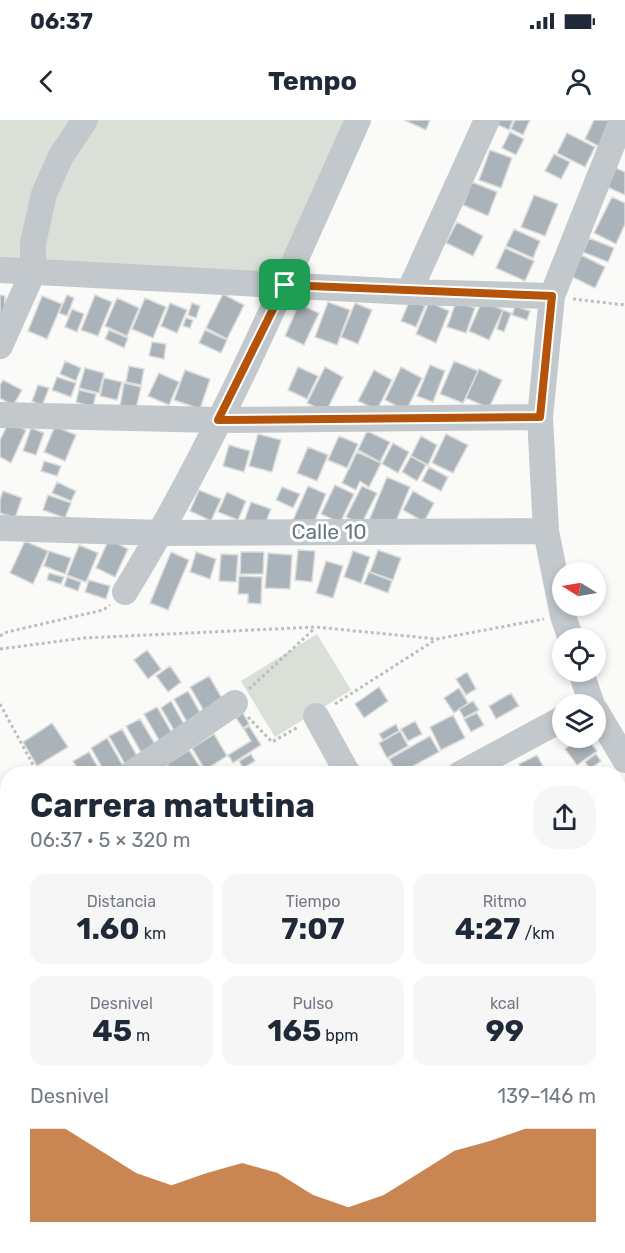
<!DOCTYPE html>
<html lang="es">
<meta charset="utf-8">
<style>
body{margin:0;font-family:Rubik,sans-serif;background:#f6f6f7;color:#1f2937;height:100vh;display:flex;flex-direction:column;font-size:22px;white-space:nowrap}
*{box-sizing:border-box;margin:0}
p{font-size:20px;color:#747a83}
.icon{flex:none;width:33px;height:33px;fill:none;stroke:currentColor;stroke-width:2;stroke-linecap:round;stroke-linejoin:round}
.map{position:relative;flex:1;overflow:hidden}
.panel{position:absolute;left:0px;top:646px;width:626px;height:488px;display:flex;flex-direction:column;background:#fff;border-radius:24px 24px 0 0;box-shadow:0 3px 9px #0003}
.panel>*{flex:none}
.needle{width:39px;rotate:281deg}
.tools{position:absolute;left:552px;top:442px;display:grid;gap:12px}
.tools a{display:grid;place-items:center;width:54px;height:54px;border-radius:50%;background:#fff;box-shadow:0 3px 9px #0003;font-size:30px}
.pin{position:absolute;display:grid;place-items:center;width:51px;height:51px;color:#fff;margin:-26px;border-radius:12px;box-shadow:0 3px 9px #0006}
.round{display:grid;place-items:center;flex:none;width:63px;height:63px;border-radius:24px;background:#f6f6f7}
.summary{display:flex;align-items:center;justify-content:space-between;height:102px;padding:0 30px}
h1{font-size:33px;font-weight:700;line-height:45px}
.metrics{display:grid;grid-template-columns:repeat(3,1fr);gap:9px;height:102px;padding:6px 30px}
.metrics div{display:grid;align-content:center;border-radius:15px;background:#f6f6f7;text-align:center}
.metrics b{font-size:30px;font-weight:700}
.metrics small{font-size:16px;font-weight:400}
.metrics p{font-size:16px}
.chart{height:168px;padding:12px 30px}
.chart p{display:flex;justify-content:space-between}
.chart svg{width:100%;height:108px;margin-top:6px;fill:#b45309;opacity:.7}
.status{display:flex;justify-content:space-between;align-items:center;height:42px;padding:0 30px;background:#fff;direction:ltr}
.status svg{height:16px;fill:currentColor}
header{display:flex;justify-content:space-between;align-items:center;height:78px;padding:0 30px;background:#fff;font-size:27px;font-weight:700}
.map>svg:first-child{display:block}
</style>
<div class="status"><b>06:37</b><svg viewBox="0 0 49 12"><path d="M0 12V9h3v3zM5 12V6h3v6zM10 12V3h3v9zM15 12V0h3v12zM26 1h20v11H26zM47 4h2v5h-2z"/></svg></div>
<header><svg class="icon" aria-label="back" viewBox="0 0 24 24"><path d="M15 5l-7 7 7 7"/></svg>Tempo<svg class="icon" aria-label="person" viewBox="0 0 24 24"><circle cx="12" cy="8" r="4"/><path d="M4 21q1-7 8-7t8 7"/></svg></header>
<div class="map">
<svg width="625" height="1133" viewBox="0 0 625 1133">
<rect width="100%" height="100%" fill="#fafaf8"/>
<path fill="#dadfd7" d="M0 0H344L284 155 0 138Z
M317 514 351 570 275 617 241 561Z"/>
<path fill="#aab3b9" stroke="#dcdcda" stroke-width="1.5" d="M404 0H430L426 10Z
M495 0H513L509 10 494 3Z
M515 0H530L523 15 511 9Z
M594 0H614L600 27 585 19Z
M510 12 524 19 516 35 502 28Z
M567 13 595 27 585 47 557 33Z
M490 30 512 38 501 68 479 60Z
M554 34 570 42 561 59 545 51Z
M613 47 625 52V75L605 66Z
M472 62 497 72 488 96 463 85Z
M534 75 558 84 545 116 521 107Z
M612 77 625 83V104L616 124 594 113Z
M457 102 483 116 473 136 446 123Z
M514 109 540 121 533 138 506 126Z
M589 118 614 128 608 142 583 132Z
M505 128 534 141 525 161 496 148Z
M581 135 605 147 595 168 570 156Z
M223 174 244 185 227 219 206 208Z
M0 175 5 176 4 198H0Z
M67 175 74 178 67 196 59 193Z
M95 175 112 182 98 216 81 210Z
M42 176 62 184 47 219 28 211Z
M117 178 139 188 127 216 105 206Z
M145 178 166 187 153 218 132 209Z
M410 180 425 186 416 207 401 201Z
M482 181 503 190 489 220 469 211Z
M328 182 350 190 337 225 315 217Z
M429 182 449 191 436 223 416 214Z
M456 182 475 188 466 213 447 207Z
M170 183 187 190 177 213 161 206Z
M192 183 200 186 196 198 188 195Z
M355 183 372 190 358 224 341 217Z
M299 184 319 193 304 225 285 216Z
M515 186 530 191 527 200 512 195Z
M72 189 84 194 77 212 65 207Z
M503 190 511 193 504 212 497 209Z
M186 198 193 200 190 208 183 206Z
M109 210 128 218 124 228 105 219Z
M205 210 227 220 221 233 199 223Z
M152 222 166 224 164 239 149 236Z
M65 241 81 248 76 261 60 254Z
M454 241 478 251 463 283 440 274Z
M430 245 445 251 433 282 417 276Z
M129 246 144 249 141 265 126 262Z
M298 247 318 256 307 279 288 270Z
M325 247 343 257 326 292 307 283Z
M401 247 422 258 406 291 385 280Z
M85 248 104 253 99 273 79 268Z
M479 249 502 260 489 288 466 278Z
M185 250 210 259 200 289 174 280Z
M374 250 392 260 377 290 358 281Z
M159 253 179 262 169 285 148 276Z
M57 257 76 263 71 277 52 270Z
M104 258 122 262 117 280 100 276Z
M3 260 22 270 13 286 0 278V265Z
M124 263 141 267 136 289 120 286Z
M38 265 49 268 42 286 32 281Z
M79 270 96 274 93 287 76 282Z
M9 302 26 310 11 343 0 337V320Z
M55 306 76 315 65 341 44 332Z
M31 308 44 313 36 335 23 331Z
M367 311 390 322 380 342 358 330Z
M258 314 281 320 272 352 249 346Z
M446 314 468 325 453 353 432 343Z
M339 316 358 324 347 348 328 340Z
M421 316 437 325 428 345 411 336Z
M393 323 409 332 398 353 382 344Z
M229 325 250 331 244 352 223 346Z
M308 327 328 335 317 361 297 353Z
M357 332 381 343 369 367 360 361 356 370 342 363Z
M411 336 426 345 417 361 402 352Z
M44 341 61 346 57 356 41 351Z
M429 347 448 357 441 371 422 361Z
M387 357 410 367 395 404 368 403Z
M57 362 76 371 71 381 52 373Z
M335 365 354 374 340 403 321 394Z
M308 366 326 374 312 408 293 400Z
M362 366 377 373 361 405 346 397Z
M282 367 300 374 293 388 276 380Z
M199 370 221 379 211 401 190 391Z
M3 371 22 378 15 398 0 393V380Z
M413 371 434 383 424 402 403 390Z
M227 372 246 381 238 400 218 392Z
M48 375 71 383 65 398 43 390Z
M251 382 271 389 263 409 244 402Z
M109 419 128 429 115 457 96 448Z
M25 421 48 431 33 464 10 453Z
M79 425 98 433 86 462 67 455Z
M298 430 315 431 312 462 295 460Z
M378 430 401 438 393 460 370 452Z
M49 431 71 438 65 454 44 446Z
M353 431 370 437 361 463 344 457Z
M171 432 189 440 168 490 150 483Z
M196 432 216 439 210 459 190 452Z
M241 432H264L263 454H240Z
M268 433 292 435 290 469 265 468Z
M221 434 238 435 236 462 219 461Z
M326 441 343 446 333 478 316 473Z
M369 452 392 461 388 473 364 464Z
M49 453 64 457 61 464 47 460Z
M239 456 262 457 261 484 248 483V474H238Z
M67 457 81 462 78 471 64 466Z
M89 460 110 466 106 479 85 472Z
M147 530 161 549 148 559 134 540Z
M170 546 181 562 168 572 156 556Z
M467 552 476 569 466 575 456 559Z
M209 556 226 585 207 596 190 567Z
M379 567 388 581 364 598 355 584Z
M459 568 468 583 454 593 444 578Z
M188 571 202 596 188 604 174 579Z
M511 573 519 586 496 599 489 586Z
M171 581 185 606 175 612 161 588Z
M473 581 479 590 464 598 459 589Z
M157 587 172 613 159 620 144 594Z
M243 593 249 604 243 608 236 598Z
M477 593 484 605 471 612 464 599Z
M453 595 465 618 441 630 430 607Z
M140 599 155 624 141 632 126 606Z
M415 601 422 614 408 621 401 609Z
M52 603 68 627 37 646 23 622Z
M396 604 399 611 383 620 379 614Z
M249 606 261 625 233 643 228 635 251 621 244 609Z
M122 609 137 636 125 644 109 616Z
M400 611 408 626 387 638 379 623Z
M214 614 227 636 205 650 192 628Z
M430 616 439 632 398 654 389 639Z
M107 618 123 646 109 654H106L91 628Z
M580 618H587L597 631 577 645 565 629Z
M189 630 204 653 173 654 167 644Z
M89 632 102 654H81L73 641Z
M251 634 255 641 243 648 239 641Z
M596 634 601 641 590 649 585 642Z
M537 635 547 654H524L519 644Z
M73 646 77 654H59Z
M162 646 168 654H150Z
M603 646 608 654H591Z
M219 647 223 654H207Z
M518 647 522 654H504Z
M8 664V680L0 669Z
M0 674 8 685V701L0 707Z
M625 683V712L618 716V687Z
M8 746V757L0 763V751Z
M8 760V789L0 777V765Z
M0 781 6 792 0 796Z
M625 794V824L618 829V798Z
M8 828V880L3 883 0 878V832Z
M625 881V897L618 885Z
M4 909 8 917V926L3 928 0 921V911Z
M8 927V937L0 940V931Z
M625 953V981L618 969V957Z
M2 1069 6 1078 0 1081V1070Z
M625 1072V1113L624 1114 618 1104V1077Z
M71 1126H84L88 1133H75Z
M101 1126H137L140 1131 137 1133H105Z
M233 1126H240L244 1133H223Z
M291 1126H314L305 1133H293L290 1128Z
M326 1126H328L332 1133H314Z
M335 1126H356L359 1133H334L331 1128Z
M425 1126H437L441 1133H417Z
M442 1126H475V1127L464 1133H446Z
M551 1126 556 1131 564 1126H569L572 1133H540Z"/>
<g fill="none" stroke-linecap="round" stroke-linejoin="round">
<path stroke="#bbbfc2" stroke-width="3" stroke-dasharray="3 3" stroke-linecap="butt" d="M573 179 625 185
M0 516 7 512 103 490 110 485
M0 529 84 518 316 507 437 519 544 499
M249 569 315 508
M0 584 38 654
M335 584 435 520
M248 597 272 622 298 607"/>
<path stroke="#c3c8cc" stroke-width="26" d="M0 150 409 172 552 176
M409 172 487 0
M0 226 33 152V123L44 74 61 36 85 0
M0 295 218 300 540 297
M0 408 162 413 546 411
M125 472C217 322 286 160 358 0
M571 519 563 496 546 411 540 297 552 176 622 0
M581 552 592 585
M596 591 625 640
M316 596 348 654
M131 654 235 583
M460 654 562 599
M0 743 8 738
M618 866 625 862
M0 899 8 895
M618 999 625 995
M270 1126 273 1133
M608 1126 612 1133
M193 1133 205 1126
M393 1133 404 1126"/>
</g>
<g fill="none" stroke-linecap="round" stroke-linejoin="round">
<defs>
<path id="route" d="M285 165 552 176 540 297 218 300Z"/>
</defs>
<use href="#route" stroke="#fff" stroke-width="12"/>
<use href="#route" stroke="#b45309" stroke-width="8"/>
</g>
<g text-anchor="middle" stroke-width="6" stroke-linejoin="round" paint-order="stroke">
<g font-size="21" fill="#657683" stroke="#fff">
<text x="329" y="419">Calle 10</text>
</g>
</g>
</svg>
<div class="tools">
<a><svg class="needle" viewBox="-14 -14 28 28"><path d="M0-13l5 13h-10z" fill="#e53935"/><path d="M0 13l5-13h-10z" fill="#747a83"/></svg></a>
<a><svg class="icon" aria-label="locate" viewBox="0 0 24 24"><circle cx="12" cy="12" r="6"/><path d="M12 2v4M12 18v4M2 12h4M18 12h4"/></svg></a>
<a><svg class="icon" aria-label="layers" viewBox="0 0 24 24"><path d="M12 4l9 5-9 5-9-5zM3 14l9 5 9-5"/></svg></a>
</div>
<div class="pin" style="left:285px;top:165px;background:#1e9e55"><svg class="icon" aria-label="arrive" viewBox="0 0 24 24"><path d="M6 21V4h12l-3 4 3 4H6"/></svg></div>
<section class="panel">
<div class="summary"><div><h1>Carrera matutina</h1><p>06:37 · 5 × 320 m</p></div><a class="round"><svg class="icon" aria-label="share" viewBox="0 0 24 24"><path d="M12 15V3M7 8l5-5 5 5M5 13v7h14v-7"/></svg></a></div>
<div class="metrics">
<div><p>Distancia</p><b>1.60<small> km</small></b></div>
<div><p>Tiempo</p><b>7:07</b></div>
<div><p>Ritmo</p><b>4:27<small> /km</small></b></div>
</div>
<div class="metrics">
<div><p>Desnivel</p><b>45<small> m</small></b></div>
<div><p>Pulso</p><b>165<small> bpm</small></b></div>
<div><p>kcal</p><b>99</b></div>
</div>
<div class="chart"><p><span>Desnivel</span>139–146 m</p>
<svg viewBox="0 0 160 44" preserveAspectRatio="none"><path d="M0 44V6L10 6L20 15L30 24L40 29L50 24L60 20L70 24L80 33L90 38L100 33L110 24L120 15L130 11L140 6L150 6L160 6V44z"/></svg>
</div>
</section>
</div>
